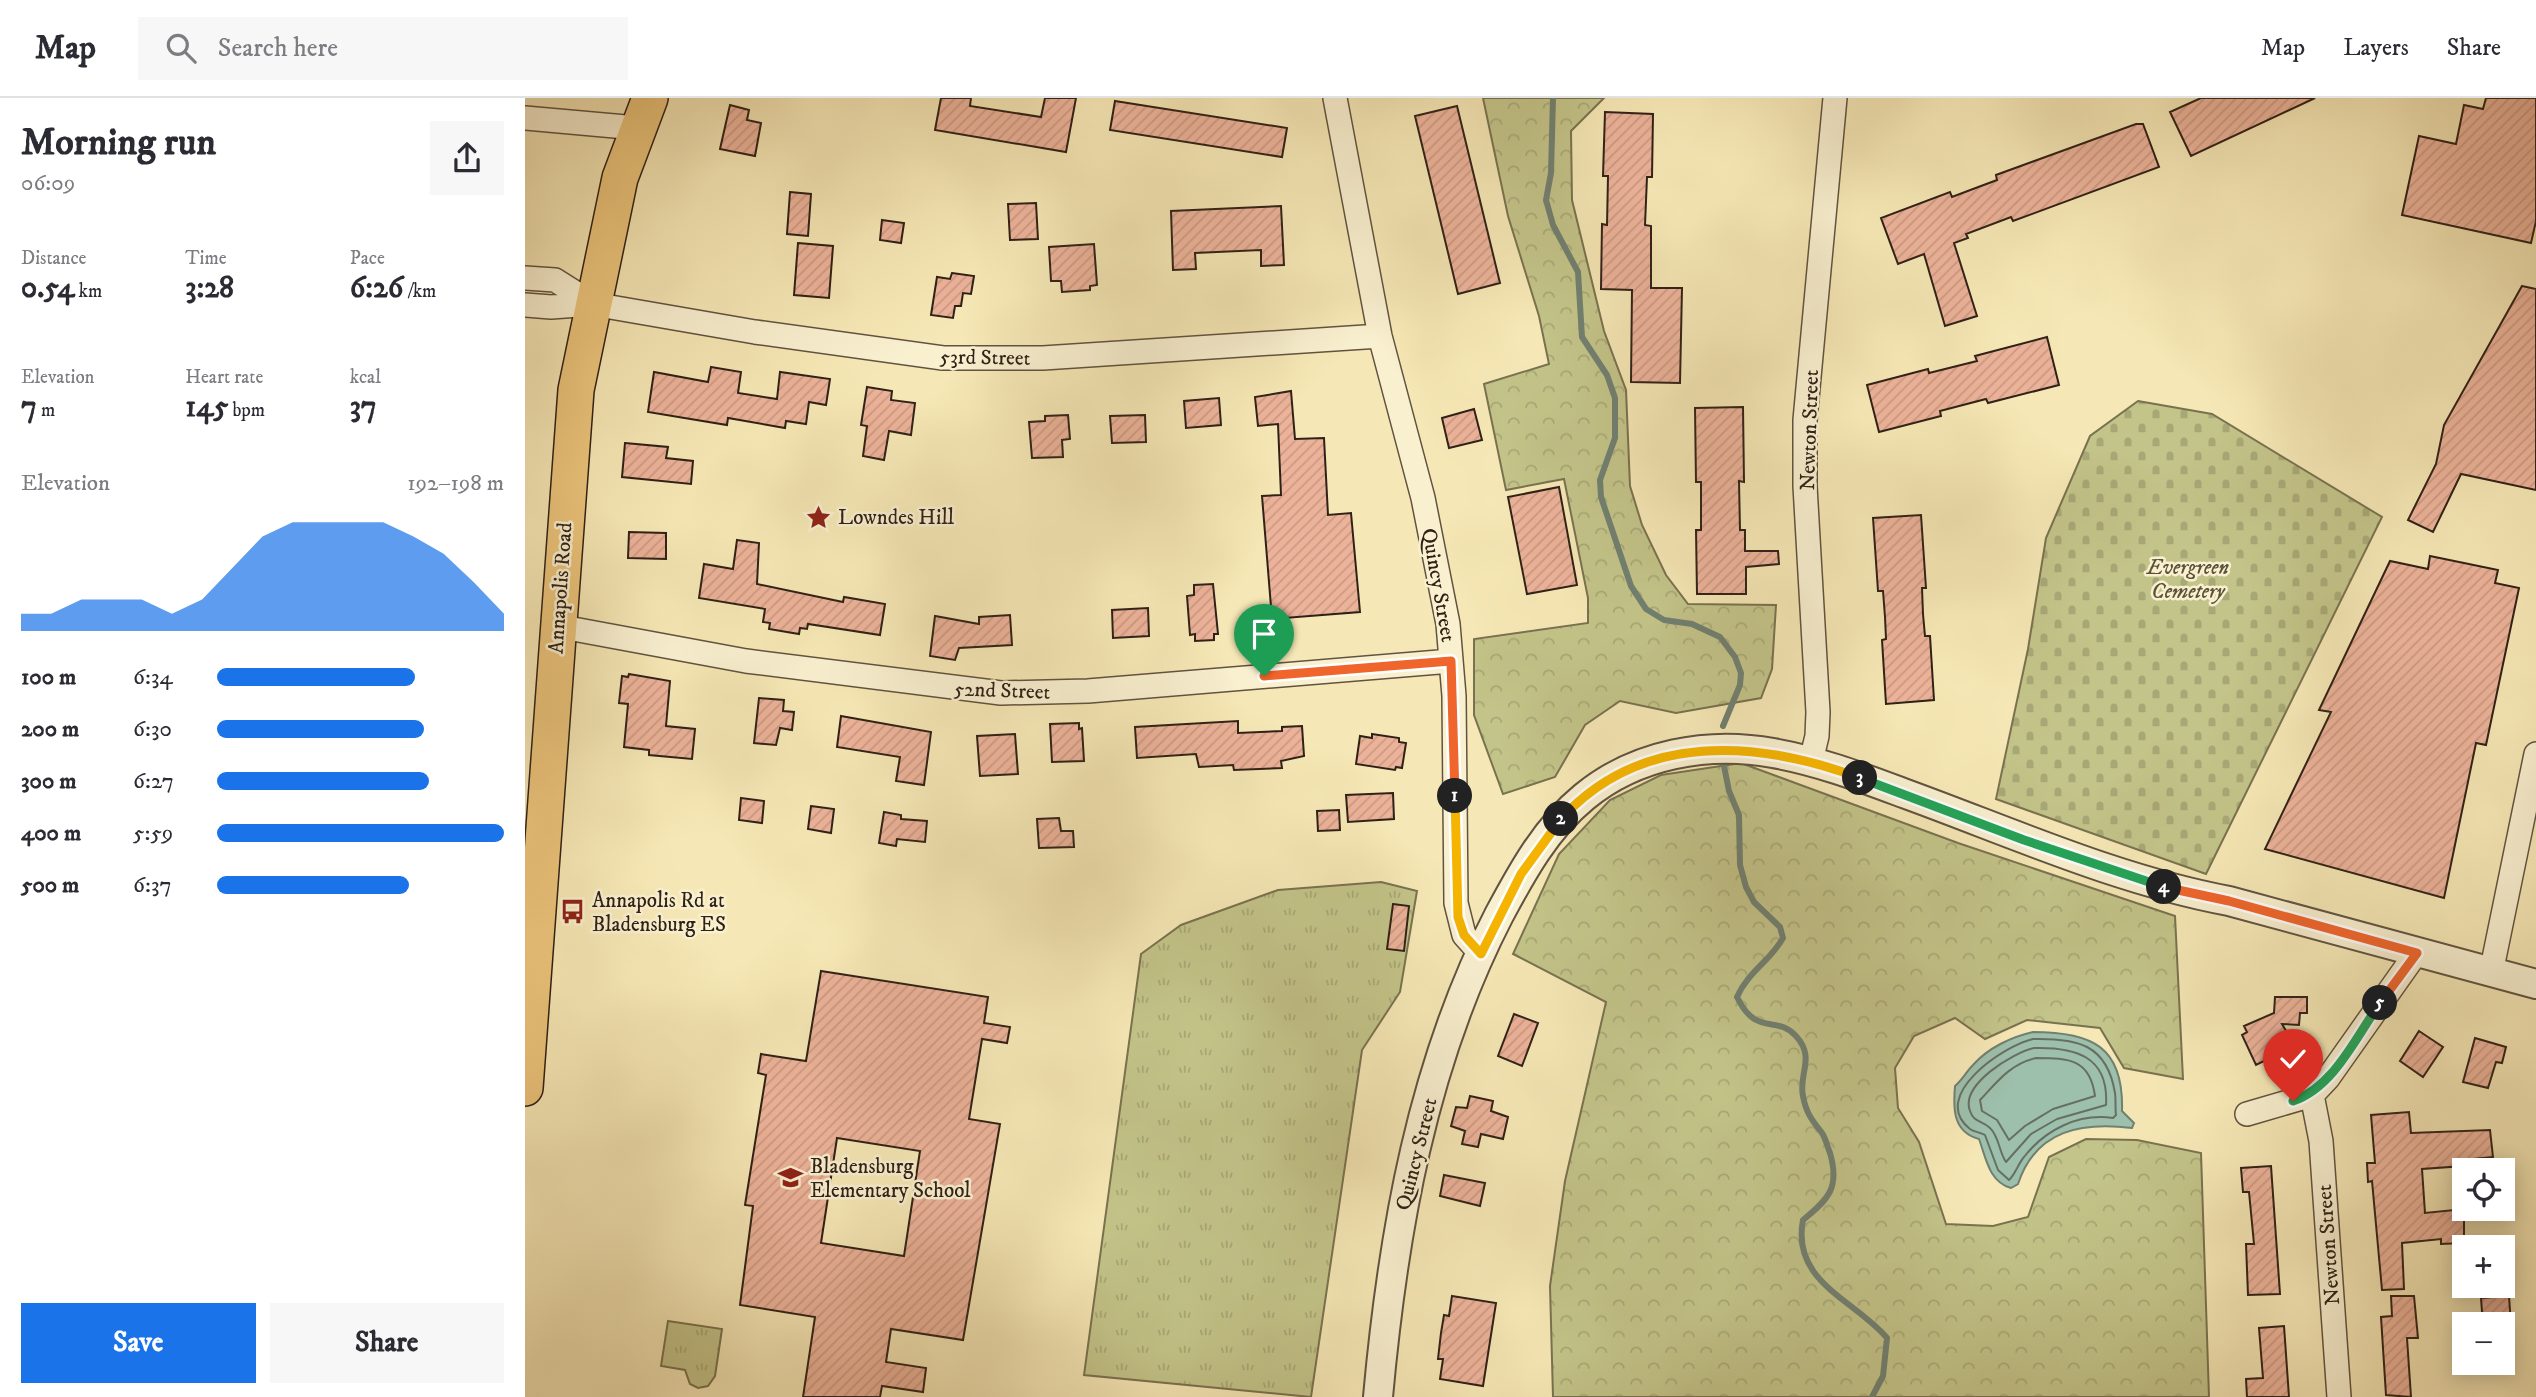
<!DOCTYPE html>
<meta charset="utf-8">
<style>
body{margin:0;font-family:"IM FELL DW Pica",serif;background:#f7f7f7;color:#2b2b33;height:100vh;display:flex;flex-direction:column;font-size:26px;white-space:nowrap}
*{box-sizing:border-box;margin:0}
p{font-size:23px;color:#7c7c81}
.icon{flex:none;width:38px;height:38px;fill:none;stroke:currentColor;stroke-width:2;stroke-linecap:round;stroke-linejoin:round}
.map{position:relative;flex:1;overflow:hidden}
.panel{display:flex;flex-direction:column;background:#fff;width:525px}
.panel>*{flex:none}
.controls{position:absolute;left:1927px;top:1060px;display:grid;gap:14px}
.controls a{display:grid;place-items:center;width:63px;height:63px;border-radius:0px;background:#fff;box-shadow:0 4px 18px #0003;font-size:35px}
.pin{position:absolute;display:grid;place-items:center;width:60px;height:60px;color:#fff;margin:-72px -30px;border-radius:50% 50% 50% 0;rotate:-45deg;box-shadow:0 0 7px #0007}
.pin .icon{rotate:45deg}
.km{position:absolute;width:35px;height:35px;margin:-18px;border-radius:50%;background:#222;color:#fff;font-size:19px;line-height:35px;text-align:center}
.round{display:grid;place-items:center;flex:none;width:74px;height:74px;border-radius:0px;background:#f7f7f7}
.summary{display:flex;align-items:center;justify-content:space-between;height:119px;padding:0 21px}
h1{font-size:38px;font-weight:700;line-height:52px}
.stats{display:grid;grid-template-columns:repeat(3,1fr);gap:10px;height:119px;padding:7px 21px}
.stats div{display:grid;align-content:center}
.stats b{font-size:30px;font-weight:700}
.stats small{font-size:19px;font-weight:400}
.stats p{font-size:19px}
.chart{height:196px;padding:14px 21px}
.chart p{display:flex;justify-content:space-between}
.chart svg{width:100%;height:126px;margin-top:7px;fill:#1a73e8;opacity:.7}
.button{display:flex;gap:14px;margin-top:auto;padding:14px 21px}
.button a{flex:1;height:80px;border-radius:0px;background:#1a73e8;color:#fff;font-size:28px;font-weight:700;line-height:80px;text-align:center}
.button a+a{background:#f7f7f7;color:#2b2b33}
ul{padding:0 21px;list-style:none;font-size:23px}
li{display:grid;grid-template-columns:112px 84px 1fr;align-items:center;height:52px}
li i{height:18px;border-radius:9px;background:#1a73e8}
header{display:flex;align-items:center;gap:42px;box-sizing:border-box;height:98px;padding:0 35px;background:#fff;border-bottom:2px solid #e1e1e2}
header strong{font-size:33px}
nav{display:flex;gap:38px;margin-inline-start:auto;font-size:24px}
.search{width:490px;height:63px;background:#f7f7f7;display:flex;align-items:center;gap:18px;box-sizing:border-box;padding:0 24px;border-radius:0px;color:#7c7c81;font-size:26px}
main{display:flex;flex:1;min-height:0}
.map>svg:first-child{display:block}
</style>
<header>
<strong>Map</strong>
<div class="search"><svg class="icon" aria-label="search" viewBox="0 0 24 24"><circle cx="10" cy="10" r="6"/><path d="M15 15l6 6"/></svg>Search here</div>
<nav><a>Map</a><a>Layers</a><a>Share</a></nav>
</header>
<main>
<section class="panel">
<div class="summary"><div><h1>Morning run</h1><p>06:09</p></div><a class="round"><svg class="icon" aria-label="share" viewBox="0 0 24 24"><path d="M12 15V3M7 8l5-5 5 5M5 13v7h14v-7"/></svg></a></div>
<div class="stats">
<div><p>Distance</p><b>0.54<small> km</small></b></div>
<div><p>Time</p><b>3:28</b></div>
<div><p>Pace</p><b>6:26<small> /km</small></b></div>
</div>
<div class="stats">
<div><p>Elevation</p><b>7<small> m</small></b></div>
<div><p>Heart rate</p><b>145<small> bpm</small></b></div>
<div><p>kcal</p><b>37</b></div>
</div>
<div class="chart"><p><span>Elevation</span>192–198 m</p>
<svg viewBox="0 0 160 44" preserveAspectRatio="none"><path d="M0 44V38L10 38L20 33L30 33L40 33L50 38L60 33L70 22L80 11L90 6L100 6L110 6L120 6L130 11L140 17L150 27L160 38V44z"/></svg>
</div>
<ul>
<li><b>100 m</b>6:34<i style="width:69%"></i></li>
<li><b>200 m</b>6:30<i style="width:72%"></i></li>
<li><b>300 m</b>6:27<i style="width:74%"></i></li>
<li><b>400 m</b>5:59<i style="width:100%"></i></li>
<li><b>500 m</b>6:37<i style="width:67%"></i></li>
</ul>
<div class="button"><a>Save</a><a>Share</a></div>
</section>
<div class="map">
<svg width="2011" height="1299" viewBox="0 0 2011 1299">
<defs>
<pattern id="forest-crowns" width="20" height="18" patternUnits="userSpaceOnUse" patternTransform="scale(1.75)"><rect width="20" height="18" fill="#c3c489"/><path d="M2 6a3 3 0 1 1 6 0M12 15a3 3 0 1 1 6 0" fill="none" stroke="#a8a876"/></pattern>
<pattern id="cemetery-stones" width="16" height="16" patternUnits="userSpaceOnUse" patternTransform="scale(1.75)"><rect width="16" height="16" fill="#c3c489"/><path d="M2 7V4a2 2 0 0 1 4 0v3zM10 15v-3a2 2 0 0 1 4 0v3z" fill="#a8a876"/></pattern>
<pattern id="park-tufts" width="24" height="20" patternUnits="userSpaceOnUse" patternTransform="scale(1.75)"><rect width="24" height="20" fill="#c3c489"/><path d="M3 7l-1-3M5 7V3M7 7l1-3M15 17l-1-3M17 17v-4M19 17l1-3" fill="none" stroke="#a8a876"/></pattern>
<pattern id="building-hatch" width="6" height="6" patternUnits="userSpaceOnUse" patternTransform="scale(1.75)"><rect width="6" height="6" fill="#edb39a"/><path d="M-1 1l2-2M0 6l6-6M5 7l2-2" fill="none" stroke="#cc9a84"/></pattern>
</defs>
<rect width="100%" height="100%" fill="#f6e8b6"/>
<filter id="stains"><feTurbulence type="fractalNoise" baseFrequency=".00286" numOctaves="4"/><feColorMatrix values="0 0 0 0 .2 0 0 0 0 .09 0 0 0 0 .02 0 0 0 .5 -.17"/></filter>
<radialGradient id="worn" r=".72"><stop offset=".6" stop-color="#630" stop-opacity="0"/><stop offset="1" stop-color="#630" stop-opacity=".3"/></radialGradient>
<path fill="url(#forest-crowns)" stroke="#797250" stroke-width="2" d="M958 0H1079L1046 33 1047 102 1079 233 1101 292 1105 388 1117 427 1141 477 1163 506 1251 507 1247 571 1236 600 1151 615 1095 603 1060 627 1030 679 978 696 949 617V541L1063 525V500L1039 381 981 392 959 286 1024 266 1014 218 983 118Z
M1216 665 1433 745 1650 818 1658 981 1599 970 1575 930 1502 922 1460 941 1430 920 1389 938 1370 970 1373 1010 1394 1044 1421 1126 1468 1128 1503 1119 1524 1059 1561 1041 1612 1042 1676 1055 1684 1299H1028L1025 1188 1040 1083 1081 904 988 856 1034 756 1085 702 1136 677Z"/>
<path fill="url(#cemetery-stones)" stroke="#797250" stroke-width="2" d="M1613 303 1687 316 1857 419 1681 776 1471 701 1503 551 1521 440 1565 338Z"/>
<path fill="url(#park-tufts)" stroke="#797250" stroke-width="2" d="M856 784 892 793 875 894 837 952 786 1299 559 1277 616 856 656 827 753 792Z
M143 1223 197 1231 190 1278 183 1288 173 1290 165 1286 160 1272 136 1268Z"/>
<path fill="#9dc0ad" stroke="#718071" stroke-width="2" d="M1508 934C1566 934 1599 948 1597 1013L1609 1025 1607 1030C1558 1024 1511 1031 1493 1086L1486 1090C1464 1084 1461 1060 1454 1041 1428 1034 1428 1011 1430 988 1438 981 1441 974 1448 967 1463 950 1486 939 1508 934Z"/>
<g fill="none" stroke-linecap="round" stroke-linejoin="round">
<path stroke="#667062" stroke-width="2" d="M1508 941C1552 940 1582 946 1590 995 1591 1002 1590 1010 1591 1017L1588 1020C1553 1015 1520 1032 1499 1059 1493 1066 1490 1077 1484 1082L1473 1072 1460 1037C1455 1034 1449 1034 1445 1031 1403 998 1480 947 1508 941Z
M1509 950C1550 949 1584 958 1581 1007L1532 1021 1506 1036 1481 1064C1474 1054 1474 1038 1465 1030 1457 1022 1449 1025 1445 1013 1435 987 1487 955 1509 950Z
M1511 960C1544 960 1565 961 1570 998L1528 1011 1500 1028 1484 1042 1472 1022 1457 1013 1455 1002C1472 984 1485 966 1511 960Z"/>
<path stroke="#718071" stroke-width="6" d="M1028 0 1026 75 1021 102 1028 127 1053 174 1057 239 1082 277 1090 300V340L1075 382 1076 399 1106 488 1121 511 1139 522 1167 526 1195 539 1210 559 1216 575 1215 587 1198 628
M1198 663 1204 693 1214 717 1215 767 1221 789 1229 804 1255 829 1258 840C1245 863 1223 874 1212 899 1232 940 1251 916 1271 938 1291 960 1273 976 1278 998 1281 1015 1287 1022 1297 1035 1301 1041 1302 1048 1305 1055 1315 1089 1304 1101 1278 1122 1266 1184 1330 1202 1362 1240L1358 1278 1347 1299"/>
</g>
<path fill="url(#building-hatch)" stroke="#2f2117" stroke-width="2" fill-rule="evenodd" d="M416 0H446L445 8 516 19 520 0H551L541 54 410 32Z
M1676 0H1790L1666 58 1645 14Z
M1961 0H2011V123L2006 145 1877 117 1894 38 1931 46 1939 7 1958 11Z
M590 3 762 30 757 59 585 32Z
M205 7 224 12 222 22 236 25 230 58 195 51Z
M932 8 975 185 933 196 890 18Z
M1080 14 1128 16 1127 79H1122L1120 127 1126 128V190H1157L1155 285 1106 284 1107 192 1076 191 1077 126 1082 127 1083 78H1078Z
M1611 26H1618L1634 69 1488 123 1486 119 1441 136 1443 140 1429 145 1452 218 1420 228 1399 156 1373 166 1356 120 1425 94 1427 99 1448 91 1472 82 1471 77Z
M265 94 286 96 283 138 262 136Z
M511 105 513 141 485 142 483 106Z
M756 108 759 167 736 168V152L670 155 671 171 648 172 646 113Z
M357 122 379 125 376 145 355 142Z
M273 145 308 148 304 200 269 197Z
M569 146 572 187 565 188V192L537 194 536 183H526L524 149Z
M427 175 449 178 446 196 438 195 436 208H430L428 220 406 217 412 179 425 181Z
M1997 188 2011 191V392L1936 376 1908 434 1883 422 1911 366 1919 327Z
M1522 239 1534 287 1463 305 1461 301 1415 313 1416 318 1354 334 1342 287 1403 271 1404 275 1452 263 1450 258Z
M186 269 216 274 213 295 252 301 255 274 305 281 301 307 284 304 281 326 261 323 260 330 203 320 202 327 123 314 129 274 183 284Z
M342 289 367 293 366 302 390 305 386 337 364 333 359 362 338 358 342 328 336 327Z
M766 293 770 341 799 340 803 417 826 415 835 514 747 521 737 398 756 397 753 326 733 328 730 299Z
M694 300 696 327 661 330 659 303Z
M1218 309 1219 384 1214 383 1215 432H1220V453H1253L1254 466 1221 469V496H1172L1171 432H1176V384H1171L1170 310Z
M949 311 957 342 924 350 917 320Z
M543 317 545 341 537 342 538 359 507 360 504 324 520 323V318Z
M620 317 621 344 587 345 585 318Z
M100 345 143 349 141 360 168 363 166 386 97 379Z
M1034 389 1052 487 1002 496 983 399Z
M1396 417 1401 490H1397L1398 516 1400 538H1405L1409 602 1361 606 1357 542 1361 541 1360 519 1358 493H1353L1348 420Z
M104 434 141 435V461L103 460Z
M212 442 234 445 232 486 318 504 319 499 360 506 355 537 283 526 282 531 275 530 274 536 244 531 245 525 238 524 240 511 174 500 179 466 208 471Z
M1905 458 1973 472 1970 485 1994 490 1961 647 1951 645 1919 800 1740 751 1806 614 1794 612 1865 463 1903 471Z
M688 486 693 536H689V542L670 543V536L665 537 662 498 669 497V487Z
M623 510 624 538 588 540 587 512Z
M485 517 487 547 434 550 430 562 405 558 410 518 454 526V519Z
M104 576 145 583 141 628 170 631 167 661 124 657V652L99 649 103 606 94 605 97 578 103 579Z
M234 600 259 602 258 613 269 614 267 632 255 630 251 647 229 645Z
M316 618 406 634 399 687 371 683 375 659 312 649Z
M713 623V635L757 633V629L777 628 779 658 756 663 757 670 709 672 708 667 674 669 671 656 612 660 610 629Z
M554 625V631L557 630 559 663 527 664 525 626Z
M490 636 493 676 455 678 452 638Z
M847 636 874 640V644L881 645 877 670 871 669 870 672 831 666 835 638 847 640Z
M868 695 869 721 823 724 821 697Z
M216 700 239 703 237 725 214 722Z
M286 708 309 711 306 735 283 731Z
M814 712 815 732 793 733 792 713Z
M359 714 376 717V721L402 723 400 744 372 741 371 748 354 745Z
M534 720 536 733H548L549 749 514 750 512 721Z
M868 806 884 808 879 853 862 851Z
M296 873 463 899 459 925 485 929 482 945 457 941 444 1021 475 1026 438 1242 366 1231 361 1264 401 1270 398 1294 357 1288 355 1299H278L290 1219 215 1207 228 1108 220 1107 241 977 233 975 236 956 281 963ZM312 1040 395 1053 379 1158 296 1145Z
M1750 899H1782V915H1775L1774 927 1757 926 1770 948 1731 967 1717 937 1722 934 1719 928 1749 915Z
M989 916 1013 925 997 968 973 958Z
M1894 933 1918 949 1898 979 1875 963Z
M1950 940 1981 949 1977 965 1971 964 1963 990 1938 984Z
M945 998 968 1003 966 1013 983 1019 978 1041 956 1036 953 1049 937 1046 940 1033 926 1028 931 1009 942 1010Z
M1884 1014 1886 1035 1965 1032 1968 1059 1939 1062V1068L1897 1071 1900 1115 1939 1111V1145L1916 1146V1141L1877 1145 1879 1191 1857 1192 1847 1083 1843 1084 1842 1065H1850L1846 1017Z
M1746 1068 1755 1196 1723 1197 1721 1146H1729L1724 1094H1718L1716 1070Z
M919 1077 960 1085 955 1108 915 1098Z
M927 1198 971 1205 958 1288 915 1281 918 1261H913L916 1235 919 1217 924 1218Z
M1866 1198H1889L1893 1240H1882L1886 1299 1861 1297 1856 1219 1867 1218Z
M1984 1198 1986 1227H1958L1956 1200Z
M1759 1228 1764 1299H1722L1721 1281 1738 1280 1734 1230Z"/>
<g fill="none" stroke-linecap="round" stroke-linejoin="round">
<defs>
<path id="minor" d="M810 0 855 238 898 400 923 526 929 598 931 805 939 837 956 856
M0 20 112 30
M0 180 30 182 68 206
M0 207 26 209 68 206 230 234 418 260H518L855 238
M32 528 221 563 476 595 563 593 926 563
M1286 663 1292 638 1293 614 1280 388V322L1310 0
M1966 875 2011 656
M1787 997 1796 1043 1814 1299
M1722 1016 1787 997 1803 980 1892 854"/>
<path id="tertiary" d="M853 1299C868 1134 897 966 974 817 997 774 1021 730 1059 699 1111 656 1183 643 1248 655 1294 663 1338 680 1381 696 1488 735 1592 782 1704 803L2011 886"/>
<path id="primary" d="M0 990 51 292 95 80 125 0"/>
</defs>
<use href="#minor" stroke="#61533f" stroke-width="26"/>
<use href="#tertiary" stroke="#61533f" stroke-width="32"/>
<use href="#primary" stroke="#2f2117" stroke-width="38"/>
<use href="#minor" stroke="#f9f0d0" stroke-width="23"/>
<use href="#tertiary" stroke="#f9f0d0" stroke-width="28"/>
<use href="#primary" stroke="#ebc47b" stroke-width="35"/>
</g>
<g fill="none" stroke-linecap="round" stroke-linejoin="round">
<defs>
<path id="split-1" d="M739 578 926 563 930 698"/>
<path id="split-2" d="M930 698 933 819 939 837 956 856 996 776 1036 721"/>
<path id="split-3" d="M1036 721C1116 633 1233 642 1335 680"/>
<path id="split-4" d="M1335 680 1499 742 1639 789"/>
<path id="split-5" d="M1639 789 1704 803 1892 855 1855 905"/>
<path id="split-6" d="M1768 1003C1809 989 1831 939 1855 905"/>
</defs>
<use href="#split-1" stroke="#fff" stroke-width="14"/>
<use href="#split-2" stroke="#fff" stroke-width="14"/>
<use href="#split-3" stroke="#fff" stroke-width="14"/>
<use href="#split-4" stroke="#fff" stroke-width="14"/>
<use href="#split-5" stroke="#fff" stroke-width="14"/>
<use href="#split-6" stroke="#fff" stroke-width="14"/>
<use href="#split-1" stroke="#f0652b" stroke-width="9"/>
<use href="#split-2" stroke="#f5b400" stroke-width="9"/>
<use href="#split-3" stroke="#f5b400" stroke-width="9"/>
<use href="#split-4" stroke="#22a559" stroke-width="9"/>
<use href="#split-5" stroke="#f0652b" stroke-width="9"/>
<use href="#split-6" stroke="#22a559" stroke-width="9"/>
</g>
<defs>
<symbol id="sight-bare" viewBox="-9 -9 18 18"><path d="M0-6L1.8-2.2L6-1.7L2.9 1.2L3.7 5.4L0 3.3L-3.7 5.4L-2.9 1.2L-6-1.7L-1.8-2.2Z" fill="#8f2418" stroke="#f9f0d0" stroke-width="2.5" paint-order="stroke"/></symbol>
<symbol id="bus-bare" viewBox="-9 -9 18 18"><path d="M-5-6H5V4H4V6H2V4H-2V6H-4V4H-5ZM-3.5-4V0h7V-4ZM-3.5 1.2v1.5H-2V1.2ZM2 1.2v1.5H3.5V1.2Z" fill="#8f2418" stroke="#f9f0d0" stroke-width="2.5" paint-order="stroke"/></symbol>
<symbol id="school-bare" viewBox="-9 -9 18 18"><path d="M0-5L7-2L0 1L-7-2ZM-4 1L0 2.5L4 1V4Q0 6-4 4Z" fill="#8f2418" stroke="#f9f0d0" stroke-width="2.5" paint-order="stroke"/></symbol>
</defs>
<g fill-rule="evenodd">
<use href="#sight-bare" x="276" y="402" width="35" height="35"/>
<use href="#bus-bare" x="30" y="796" width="35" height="35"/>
<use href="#school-bare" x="248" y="1062" width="35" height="35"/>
</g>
<g text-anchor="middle" stroke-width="5" stroke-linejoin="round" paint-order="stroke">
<g font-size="21" fill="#2f2117" stroke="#f9f0d0">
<text transform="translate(460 259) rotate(1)" y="7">53rd Street</text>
<text transform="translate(1284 332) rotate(-88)" y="7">Newton Street</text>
<text transform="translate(914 487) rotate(80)" y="7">Quincy Street</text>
<text transform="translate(35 490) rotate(-86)" y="7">Annapolis Road</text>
<text transform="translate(477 592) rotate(2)" y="7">52nd Street</text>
<text transform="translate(891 1056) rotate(-76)" y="7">Quincy Street</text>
<text transform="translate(1803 1147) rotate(-94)" y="7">Newton Street</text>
</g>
<g font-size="21" fill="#2f2117" stroke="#f9f0d0" text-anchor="start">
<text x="313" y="426">Lowndes Hill</text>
<text x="67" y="809">Annapolis Rd at<tspan x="67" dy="24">Bladensburg ES</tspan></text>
<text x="285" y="1075">Bladensburg<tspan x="285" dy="24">Elementary School</tspan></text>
</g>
<g font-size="21" font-style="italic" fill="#5b5239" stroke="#f9f0d0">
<text x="1663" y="476">Evergreen<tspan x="1663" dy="24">Cemetery</tspan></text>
</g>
</g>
<rect width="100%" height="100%" filter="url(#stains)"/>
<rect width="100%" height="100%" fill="url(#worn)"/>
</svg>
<div class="controls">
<a><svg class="icon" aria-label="locate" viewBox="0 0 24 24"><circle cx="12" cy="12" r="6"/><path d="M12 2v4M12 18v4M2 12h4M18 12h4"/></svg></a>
<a>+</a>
<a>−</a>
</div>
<div class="pin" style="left:739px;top:578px;background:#1e9e55"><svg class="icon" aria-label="arrive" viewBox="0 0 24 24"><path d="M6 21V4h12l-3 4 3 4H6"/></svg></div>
<div class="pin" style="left:1768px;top:1003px;background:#d93025"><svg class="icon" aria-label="check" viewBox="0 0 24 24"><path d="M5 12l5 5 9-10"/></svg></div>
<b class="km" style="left:930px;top:698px">1</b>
<b class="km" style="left:1036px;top:721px">2</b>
<b class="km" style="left:1335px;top:680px">3</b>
<b class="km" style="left:1639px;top:789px">4</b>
<b class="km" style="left:1855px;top:905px">5</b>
</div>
</main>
